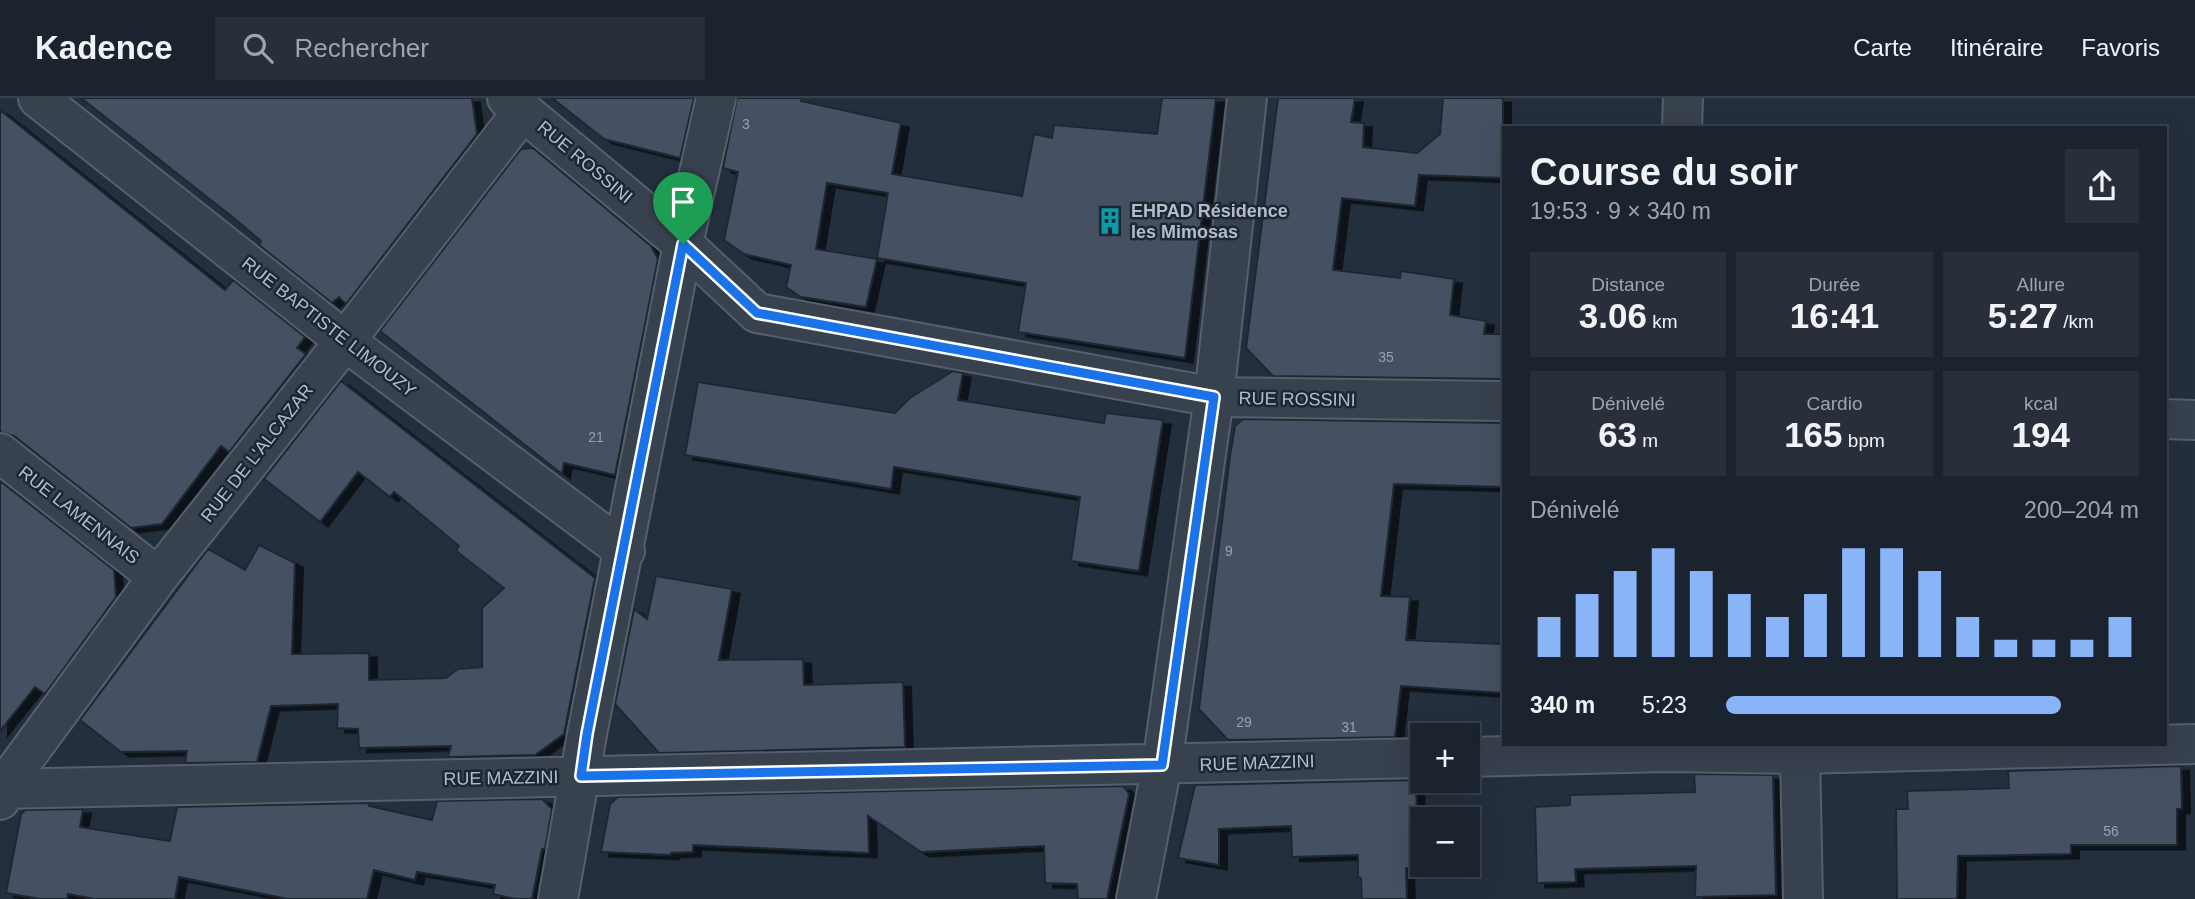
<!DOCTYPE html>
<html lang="fr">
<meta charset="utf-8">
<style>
body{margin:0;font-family:Arial,sans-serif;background:#282f3a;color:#f1f3f6;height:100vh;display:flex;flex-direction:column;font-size:26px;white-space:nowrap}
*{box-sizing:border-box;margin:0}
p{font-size:23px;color:#a0a4aa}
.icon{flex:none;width:38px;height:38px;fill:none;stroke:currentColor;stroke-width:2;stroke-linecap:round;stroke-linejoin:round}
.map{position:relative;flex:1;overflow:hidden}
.details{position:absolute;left:1502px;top:28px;width:665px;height:620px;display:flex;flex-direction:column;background:#1b232e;border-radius:0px;box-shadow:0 7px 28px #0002,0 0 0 2px #39404a}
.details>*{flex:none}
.controls{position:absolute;left:1410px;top:625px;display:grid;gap:14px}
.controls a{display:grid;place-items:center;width:70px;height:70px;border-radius:0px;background:#1b232e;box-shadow:0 7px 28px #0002,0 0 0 2px #39404a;font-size:35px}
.pin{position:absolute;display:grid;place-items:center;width:60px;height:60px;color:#fff;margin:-72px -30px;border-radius:50% 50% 50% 0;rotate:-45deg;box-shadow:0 0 7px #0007}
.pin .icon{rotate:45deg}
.round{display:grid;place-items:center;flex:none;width:74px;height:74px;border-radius:0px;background:#282f3a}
.overview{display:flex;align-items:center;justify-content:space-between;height:119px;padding:0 28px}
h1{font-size:38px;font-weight:700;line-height:52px}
.stats{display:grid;grid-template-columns:repeat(3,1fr);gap:10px;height:119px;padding:7px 28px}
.stats div{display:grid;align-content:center;border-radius:0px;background:#282f3a;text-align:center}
.stats b{font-size:35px;font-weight:700}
.stats small{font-size:19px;font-weight:400}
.stats p{font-size:19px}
.chart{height:196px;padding:14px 28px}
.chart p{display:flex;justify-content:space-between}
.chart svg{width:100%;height:126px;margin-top:7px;stroke:#8ab4f8;stroke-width:6}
ul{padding:0 28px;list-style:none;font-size:23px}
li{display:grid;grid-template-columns:112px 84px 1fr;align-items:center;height:52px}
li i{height:18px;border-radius:9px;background:#8ab4f8}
header{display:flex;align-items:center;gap:42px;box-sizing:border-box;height:98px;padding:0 35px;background:#1b232e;border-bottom:2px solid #39404a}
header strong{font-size:33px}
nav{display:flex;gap:38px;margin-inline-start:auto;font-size:24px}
.search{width:490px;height:63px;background:#282f3a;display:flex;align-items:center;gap:18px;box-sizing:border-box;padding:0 24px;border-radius:0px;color:#a0a4aa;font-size:26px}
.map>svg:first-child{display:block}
</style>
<header>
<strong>Kadence</strong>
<div class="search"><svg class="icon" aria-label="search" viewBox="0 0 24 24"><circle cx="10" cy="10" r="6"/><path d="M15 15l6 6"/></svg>Rechercher</div>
<nav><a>Carte</a><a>Itinéraire</a><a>Favoris</a></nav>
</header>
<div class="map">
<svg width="2195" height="801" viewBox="0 0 2195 801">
<defs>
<filter id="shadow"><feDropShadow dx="8" dy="4.5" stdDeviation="0" flood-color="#0009"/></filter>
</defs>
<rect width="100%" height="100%" fill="#242f3e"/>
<path fill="#455162" stroke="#1f2835" stroke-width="2" filter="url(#shadow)" d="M81 0H472L477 36 346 206 339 199 332 205 259 147 261 143 235 121Z
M552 0H694L680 60 604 41Z
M737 0H802L801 3 901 25 892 76 1022 98 1034 36 1052 40 1054 27 1157 36 1162 0H1216L1185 260 1018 234 1026 185 877 160 888 95 827 85 816 151 877 161 866 209 801 199 786 189 791 167 744 156 724 142 738 74 723 70Z
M1278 0H1355L1351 24 1364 25 1363 49 1417 55 1440 36 1443 0H1503V80L1419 77 1415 108 1342 100 1333 172 1400 180 1401 173 1454 181 1450 217 1486 223 1484 236H1503V281L1273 278 1246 250Z
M0 12 225 192 233 182 305 239 297 250 306 256 229 354 221 348 162 426 131 430 14 338 0 334Z
M533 50 651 148 658 161 615 377 564 365 562 376 380 233 521 51Z
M953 273 963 275 958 302 1104 325 1106 315 1163 322 1139 473 1071 463 1080 399 894 369 891 391 685 357 698 284 895 315 910 300Z
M341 283 595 480 564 636 535 657 448 659 451 648 359 650 358 631 337 630 338 606 271 608 257 664 185 665 187 653 121 654 80 622 208 451 245 472 259 447 295 465 292 556 369 555V582L446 580 458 571 482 569V510L504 490 456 453 459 448 394 394 390 399 358 374 320 424 264 381Z
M1243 321 1503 325V389L1394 386 1381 498 1410 499 1406 542 1503 546V595L1401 588 1395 639 1228 642 1199 611 1230 358 1235 328Z
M0 383 114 472 116 499 45 596 35 589 0 633Z
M656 478 732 491 719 562 803 561 804 587 903 584 905 649 659 655 615 606 634 511 647 521Z
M2181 668 2182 711H2177V747H2071V756L1958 758 1957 801H1897L1896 711H1908L1907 693 2009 690 2008 673Z
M1694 676 1773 677 1776 797 1695 799 1696 768 1575 771 1576 784 1537 785 1535 709 1570 707V697L1695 694Z
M1416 682 1418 770H1406L1407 801H1362L1361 780 1358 779V757L1292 759 1291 728 1219 731V767L1178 760 1195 687Z
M1123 688 1129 696 1107 801H1078L1077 786 1045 785 1044 748 921 754 868 718 869 755 693 747V754L671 755V757L601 754 610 706 618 699Z
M542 701 552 711 545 751H542L532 801H516L493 796 495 787 417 774 415 782 374 772 367 801H288L179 779 175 801H94L68 796 67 801H40L6 795 21 716 25 712 83 711 80 729 170 743 177 709 370 705 369 708 432 722 437 703Z"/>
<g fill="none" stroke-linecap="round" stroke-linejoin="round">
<defs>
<path id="street" d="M38 0 345 243 625 453
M507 0 683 146 757 215 1214 299 1503 303
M1682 30 1683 0
M2165 321 2195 322
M0 355 158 479
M1800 656 1803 801
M1468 659 1666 654 1800 656 2195 646
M0 691 1423 660
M0 702 2 691 158 479 345 243 523 13
M558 801 587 636 683 146 716 0
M1136 801 1162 667 1214 299 1247 0"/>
</defs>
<use href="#street" stroke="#565f6c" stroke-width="42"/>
<use href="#street" stroke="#38414e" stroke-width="38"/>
</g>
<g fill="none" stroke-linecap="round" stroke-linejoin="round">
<defs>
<path id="route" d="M683 146 757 215 1214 299 1162 667 581 678 587 636Z"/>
</defs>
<use href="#route" stroke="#fff" stroke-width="14"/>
<use href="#route" stroke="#1a73e8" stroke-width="9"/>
</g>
<defs>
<symbol id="building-bare" viewBox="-9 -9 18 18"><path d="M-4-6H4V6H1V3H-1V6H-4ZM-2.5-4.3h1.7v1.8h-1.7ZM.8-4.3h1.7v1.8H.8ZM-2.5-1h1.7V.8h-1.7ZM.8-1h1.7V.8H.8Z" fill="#0f9aa8" stroke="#1d2633" stroke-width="2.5" paint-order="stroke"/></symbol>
</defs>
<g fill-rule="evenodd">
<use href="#building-bare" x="1091" y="104" width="38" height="38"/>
</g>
<g text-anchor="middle" stroke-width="5" stroke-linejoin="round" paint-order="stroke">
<g font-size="14" fill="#98a1af">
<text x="746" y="31">3</text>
<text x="1386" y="264">35</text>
<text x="596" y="344">21</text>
<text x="1229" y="458">9</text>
<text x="1244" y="629">29</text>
<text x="1349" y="634">31</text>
<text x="2111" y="738">56</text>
</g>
<g font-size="18" fill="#b4bcc9" stroke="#1d2633">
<text transform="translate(585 64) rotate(40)" y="6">RUE ROSSINI</text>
<text transform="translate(329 229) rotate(38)" y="6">RUE BAPTISTE LIMOUZY</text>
<text transform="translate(1297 301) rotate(1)" y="6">RUE ROSSINI</text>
<text transform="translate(257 355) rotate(-52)" y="6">RUE DE L'ALCAZAR</text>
<text transform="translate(79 417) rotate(38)" y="6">RUE LAMENNAIS</text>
<text transform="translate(1257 665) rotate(-2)" y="6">RUE MAZZINI</text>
<text transform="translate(501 680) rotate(-1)" y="6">RUE MAZZINI</text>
</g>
<g font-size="18" font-weight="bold" fill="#b4bcc9" stroke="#1d2633" text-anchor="start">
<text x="1131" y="119">EHPAD Résidence<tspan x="1131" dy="21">les Mimosas</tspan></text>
</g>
</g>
</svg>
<div class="controls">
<a>+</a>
<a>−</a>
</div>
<div class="pin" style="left:683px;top:146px;background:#1e9e55"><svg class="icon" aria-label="arrive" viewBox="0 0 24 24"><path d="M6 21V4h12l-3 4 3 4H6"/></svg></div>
<section class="details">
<div class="overview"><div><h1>Course du soir</h1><p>19:53 · 9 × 340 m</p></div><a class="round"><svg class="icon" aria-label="share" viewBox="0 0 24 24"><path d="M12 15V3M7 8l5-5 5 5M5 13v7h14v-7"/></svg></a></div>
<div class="stats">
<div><p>Distance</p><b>3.06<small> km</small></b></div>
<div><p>Durée</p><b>16:41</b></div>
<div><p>Allure</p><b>5:27<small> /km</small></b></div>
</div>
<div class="stats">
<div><p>Dénivelé</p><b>63<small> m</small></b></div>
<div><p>Cardio</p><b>165<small> bpm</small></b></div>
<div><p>kcal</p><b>194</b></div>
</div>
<div class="chart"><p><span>Dénivelé</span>200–204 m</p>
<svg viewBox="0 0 160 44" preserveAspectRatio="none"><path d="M5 44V30M15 44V22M25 44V14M35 44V6M45 44V14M55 44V22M65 44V30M75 44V22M85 44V6M95 44V6M105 44V14M115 44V30M125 44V38M135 44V38M145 44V38M155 44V30"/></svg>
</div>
<ul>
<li><b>340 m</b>5:23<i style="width:81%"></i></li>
</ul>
</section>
</div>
